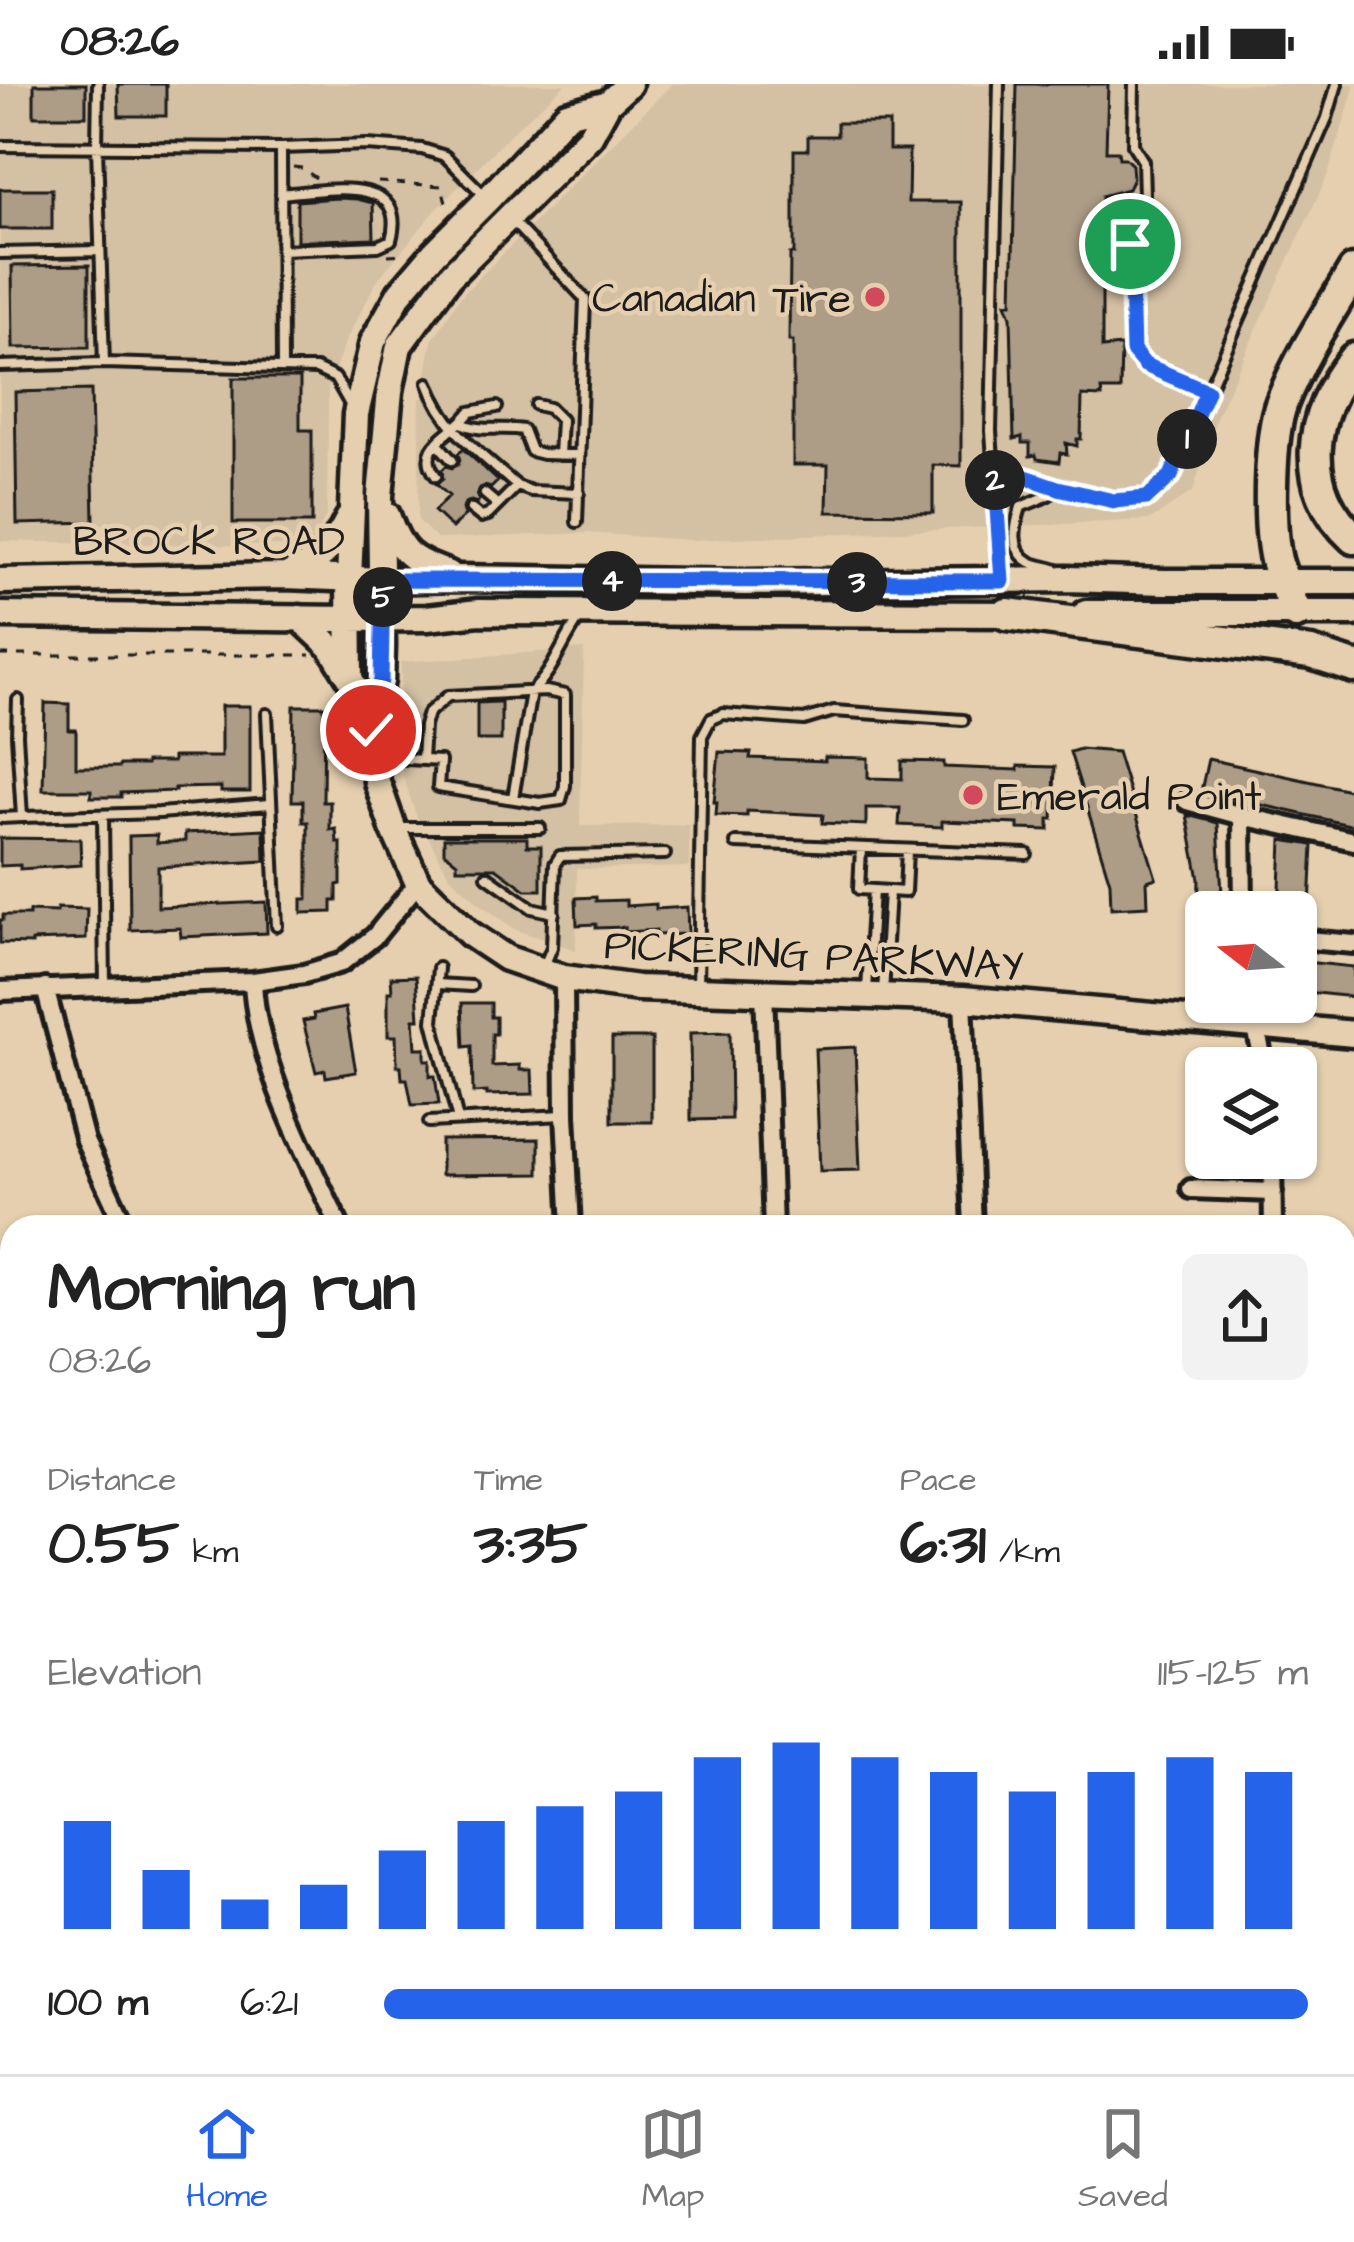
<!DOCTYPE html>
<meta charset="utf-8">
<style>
body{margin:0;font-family:"Architects Daughter",sans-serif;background:#f2f2f2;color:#222;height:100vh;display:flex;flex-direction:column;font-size:45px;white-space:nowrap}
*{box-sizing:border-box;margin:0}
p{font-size:39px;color:#767676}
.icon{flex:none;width:66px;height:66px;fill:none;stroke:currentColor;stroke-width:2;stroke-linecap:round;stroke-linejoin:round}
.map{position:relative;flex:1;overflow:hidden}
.drawer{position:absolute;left:0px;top:1131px;width:1356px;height:861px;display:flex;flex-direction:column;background:#fff;border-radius:36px 36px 0 0;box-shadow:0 3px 9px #0004}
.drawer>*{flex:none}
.needle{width:78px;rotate:287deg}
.fabs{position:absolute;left:1185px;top:807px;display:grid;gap:24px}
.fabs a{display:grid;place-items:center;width:132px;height:132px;border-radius:18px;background:#fff;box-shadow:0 3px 9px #0004;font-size:60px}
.pin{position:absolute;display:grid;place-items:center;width:102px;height:102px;color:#fff;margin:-51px;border:6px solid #fff;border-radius:50%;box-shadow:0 3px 12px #0007}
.km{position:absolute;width:60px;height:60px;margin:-30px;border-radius:50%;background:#222;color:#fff;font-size:33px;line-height:60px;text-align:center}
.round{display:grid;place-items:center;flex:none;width:126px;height:126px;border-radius:18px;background:#f2f2f2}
.overview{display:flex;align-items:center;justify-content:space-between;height:204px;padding:0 48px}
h1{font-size:66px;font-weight:800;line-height:90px}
.stats{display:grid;grid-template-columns:repeat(3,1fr);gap:18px;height:204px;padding:12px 48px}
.stats div{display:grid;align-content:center}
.stats b{font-size:60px;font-weight:800}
.stats small{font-size:33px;font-weight:400}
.stats p{font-size:33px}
.chart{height:336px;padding:24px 48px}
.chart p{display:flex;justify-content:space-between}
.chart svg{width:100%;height:216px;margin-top:12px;stroke:#2563eb;stroke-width:6}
ul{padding:0 48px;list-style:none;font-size:39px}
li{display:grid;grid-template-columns:192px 144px 1fr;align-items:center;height:90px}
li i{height:30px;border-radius:15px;background:#2563eb}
.status{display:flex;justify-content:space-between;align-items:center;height:84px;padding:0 60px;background:#fff;direction:ltr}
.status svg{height:33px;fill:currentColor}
.tab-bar{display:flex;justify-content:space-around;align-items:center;height:168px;border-top:3px solid #e0e0e0;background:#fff;font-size:33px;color:#767676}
.tab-bar a{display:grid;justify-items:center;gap:6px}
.tab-bar .on{color:#2563eb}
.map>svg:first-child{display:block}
</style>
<div class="status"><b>08:26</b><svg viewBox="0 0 49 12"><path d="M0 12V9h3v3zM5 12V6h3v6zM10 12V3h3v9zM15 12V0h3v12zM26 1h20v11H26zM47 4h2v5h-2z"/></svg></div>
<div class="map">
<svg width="1354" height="1990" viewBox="0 0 1354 1990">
<rect width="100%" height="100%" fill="#e5cfaf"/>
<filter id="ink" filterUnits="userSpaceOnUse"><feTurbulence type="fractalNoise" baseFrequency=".00833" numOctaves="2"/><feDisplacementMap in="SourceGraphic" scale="24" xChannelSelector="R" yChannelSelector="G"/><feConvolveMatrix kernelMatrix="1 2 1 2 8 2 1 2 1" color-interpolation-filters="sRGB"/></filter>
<g filter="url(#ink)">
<path fill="#d4c0a3" d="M0 0H565L511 49 435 127 378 195 345 258 328 305 327 430 310 463 0 457Z
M672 0H1354V4L1329 88 1217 331 1193 407 1150 436 691 456 586 449 437 455 418 436 420 315 440 303 424 300 432 257 461 212Z
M584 565 580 742 689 741V783L577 785 576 866 516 846 479 819 449 791 416 731 402 688 401 578Z
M650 1980H1212V1990H653Z"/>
<path fill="#c4b197" stroke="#70665a" stroke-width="3" d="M1354 1457V1837H1344V1458Z
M0 1511H12V1850H0Z"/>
<path fill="#ad9d87" stroke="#1c1c1c" stroke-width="3" d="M34 0H86V32H34Z
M118 0H166V32H119Z
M1017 0H1108L1106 67H1118L1119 74H1125L1132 81 1133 94 1128 105 1102 112V264L1121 262 1120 306H1101L1102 313 1082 312 1081 355H1077V362L1066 359 1067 370 1060 369 1059 378 1037 375 1036 371 1030 372V359H1022V353L1014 355 1011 232 1006 219H1012Z
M837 39H889V66H909L908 118H961V382L933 381V429L827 428 828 381H793V257H789L790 170H794V66H808V52H837Z
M0 105H52V145H0Z
M338 114 357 115 373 119 374 154 297 157V117Z
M89 181V263L13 264 12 182Z
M233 294H300V346H312V439H233Z
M91 306 94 438 17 440 15 308Z
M463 365 498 397 491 404 485 402 480 404 477 410 479 416 477 419 471 417 465 419 463 425 465 431 452 444 434 427 449 412 436 400 443 395 442 386 446 382 452 384 458 381 460 376 458 370Z
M498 618H501V656H477V619Z
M45 619 69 620V646H76V683H119L120 681H146V678H173V673H221V622H250V708H221V703L175 704V707L121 709V713H91V706H43Z
M294 622H324L323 718H330V746L336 745 337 759H341V800L337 801V817H332V828L302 829V815H308V738H303V717H292Z
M1080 665 1117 668 1156 794 1147 797 1148 822 1111 824 1110 798 1070 668Z
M719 668 751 669 750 674 825 677V673L868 674V693L871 694 902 695V677L944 678V683L1018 686V682L1055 683 1053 735H1049V746L1018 745V740L942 737V743L899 741 900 724H866V741L822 739 823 731 747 727V732L716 731 717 718H714Z
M1208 675 1354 707V742L1201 707Z
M1187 731 1218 739 1223 828H1198L1199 795Z
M264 745 265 777 158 783V823L266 818 267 849 181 853 180 844 130 846 129 752 157 751V759L185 757V749Z
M0 754 80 755 81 781 20 785V781L0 782Z
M444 754H527V762H541V806H526L496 784H457V778L444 768Z
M1282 756 1313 761 1309 843 1296 842V828H1279Z
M596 813V817L626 816V822L656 820V825L687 823 688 850 656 851V846L625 848V843L596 844V840L577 841 576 814Z
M57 824 87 825 86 855 32 857V860L0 859V836H3V831H29V827L57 828Z
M1296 877 1354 883V913L1296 907Z
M416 892 419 935H414L416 964H425V976H430V992H435L439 1020 412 1021 407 995H402L401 982H397L396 952H388V908H392L391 893Z
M462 919H491V933H496V950H492V982L520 981V986H532L533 1010 487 1011V1008L473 1009 472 962 464 963Z
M345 924 356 988 326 993 325 986 316 988 303 937 314 935 313 930Z
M730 948 731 1035 691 1036 690 949Z
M612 954H652V1038H612Z
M855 963 860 1086 820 1087 815 965Z
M539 1055V1090L441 1091V1056Z"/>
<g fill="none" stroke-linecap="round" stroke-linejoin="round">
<defs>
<path id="lane" d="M98 0 97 63 104 279
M999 0 991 347 1001 490
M1134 0 1133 61 1143 77 1144 112 1130 138 1133 267 1145 282 1207 307
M0 62 281 64 367 61 422 65 445 72 483 110
M281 64 282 284
M281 110C321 107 410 88 391 156L378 162 281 166
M513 138 585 215 577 438
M0 169 100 167
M0 282 104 279 316 285 335 294 352 324
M428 299C444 345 482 371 517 402L531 407 579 409
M536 321 549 324 561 336 559 371
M462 339C480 349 503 342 523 346L531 367 543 370 579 371
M437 359 452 376
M994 382 1058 404C1048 414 1033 417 1021 423 1015 442 1009 466 1030 478 1039 483 1050 482 1059 487
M436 392C413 361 456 349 470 328L497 323
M1058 404 1114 417 1147 414 1171 392 1327 34 1337 0
M485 410 498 421 517 402
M471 425 481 433 488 431 498 421
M18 616 17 651 22 733 159 729 270 720
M267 630 277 842
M376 673 440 677 438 703 540 719 561 716 565 702V611L546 607 448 612 428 629 424 642 422 676
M513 714 531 608C552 590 562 559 579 535
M103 731 105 903
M0 734 22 733
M398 744H540
M736 759 1027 770
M861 764 859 805 905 808 907 766
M487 792 532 824 554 829
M438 884 433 937 458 1036
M543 885 552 863 555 780 560 772 665 770
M437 900 471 902
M698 904 702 652 711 635 723 630 804 636 834 627 963 636
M867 906 873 806
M883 910 889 807
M429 1038 564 1031
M2 1964H12
M674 1980 678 1990
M945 1990H948
M1304 1990V1980"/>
<path id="street" d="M1187 717 1242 732 1354 757
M1242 732 1243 828
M1296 855 1354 860
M564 894 565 1031 571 1143
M253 897C256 978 306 1070 340 1143
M45 904 85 1057 125 1143
M0 907 253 897 304 890 341 879 375 852 418 799
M764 907 773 1143
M963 915 973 1143
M1242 918 1255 940 1265 984
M1272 1074 1273 1143
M1191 1105 1273 1108
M219 1980V1990
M534 1980 542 1990
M355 1990 357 1983 373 1980"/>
<path id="secondary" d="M608 19 567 30 488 115 434 169 400 209 373 258 356 330 349 495 350 594 371 646 377 698 393 744 418 799 470 850 506 874 564 894 638 904 963 915 1354 950
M387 431C401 471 410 475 449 490
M288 491C320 475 332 467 348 435
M0 497 285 492 383 496 460 494 745 499 1067 495 1165 498H1354
M1086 529H1354
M0 531 349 535 427 534 479 528 1022 530
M300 534 331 563 348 591
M371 643 381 596 382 562 380 412 390 307 399 262 450 192 590 52 608 19 629 0"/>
<path id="highway" d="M1354 275C1309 329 1297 403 1354 454
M1296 529C1289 512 1281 494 1276 476 1268 442 1269 351 1282 318 1300 272 1329 229 1354 187
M1007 530 1311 569 1354 583"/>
</defs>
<use href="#lane" stroke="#1c1c1c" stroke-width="16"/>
<use href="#street" stroke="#1c1c1c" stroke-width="26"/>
<use href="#secondary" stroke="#1c1c1c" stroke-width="33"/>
<use href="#highway" stroke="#1c1c1c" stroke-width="39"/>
<path stroke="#1c1c1c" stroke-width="3" stroke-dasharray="9 9" stroke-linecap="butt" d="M293 83 302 84 316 94
M378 98 442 102 447 123
M388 171 404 170
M0 571H310
M1344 1327 1354 1328
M1344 1508H1354
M0 1756 12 1757
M1344 1758H1354
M0 1887 12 1886"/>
<use href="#lane" stroke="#e5cfaf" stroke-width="8"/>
<use href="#street" stroke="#e5cfaf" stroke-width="16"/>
<use href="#secondary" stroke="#e5cfaf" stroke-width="24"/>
<use href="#highway" stroke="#e5cfaf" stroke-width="30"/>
</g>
</g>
<g fill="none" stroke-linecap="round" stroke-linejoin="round" filter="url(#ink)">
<defs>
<path id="route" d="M371 646 381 596 383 496 1002 497 994 382 1058 404 1114 417 1147 414 1171 392 1207 307 1145 281 1133 267 1130 160"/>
</defs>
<use href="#route" stroke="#fff" stroke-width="24"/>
<use href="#route" stroke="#2563eb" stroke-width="15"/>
</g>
<g fill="#d1495b" stroke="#e5cfaf" stroke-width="4.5">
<circle cx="875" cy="213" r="12"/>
<circle cx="973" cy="711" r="12"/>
</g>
<g text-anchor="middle" stroke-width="9" stroke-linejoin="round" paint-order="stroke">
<g font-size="42" fill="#1c1c1c" stroke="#e5cfaf" text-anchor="end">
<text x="851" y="228">Canadian Tire</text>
<text x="997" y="726" text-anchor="start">Emerald Point</text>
</g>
<g font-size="42" fill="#1c1c1c" stroke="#e5cfaf">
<text x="209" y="471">BROCK ROAD</text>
<text transform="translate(814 870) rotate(3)" y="15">PICKERING PARKWAY</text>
</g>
</g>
</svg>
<div class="fabs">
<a><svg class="needle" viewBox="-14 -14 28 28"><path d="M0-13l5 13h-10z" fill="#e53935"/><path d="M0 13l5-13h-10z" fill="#767676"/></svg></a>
<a><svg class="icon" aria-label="layers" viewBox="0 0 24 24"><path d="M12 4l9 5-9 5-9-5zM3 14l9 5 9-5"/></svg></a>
</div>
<div class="pin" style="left:1130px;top:160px;background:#1e9e55"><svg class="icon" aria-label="arrive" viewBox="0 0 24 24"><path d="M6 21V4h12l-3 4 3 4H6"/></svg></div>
<div class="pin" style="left:371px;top:646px;background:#d93025"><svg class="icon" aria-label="check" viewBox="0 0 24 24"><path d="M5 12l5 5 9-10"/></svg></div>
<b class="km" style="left:1187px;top:355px">1</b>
<b class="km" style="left:995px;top:396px">2</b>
<b class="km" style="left:857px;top:498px">3</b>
<b class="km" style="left:612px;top:497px">4</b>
<b class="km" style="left:383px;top:513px">5</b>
<section class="drawer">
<div class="overview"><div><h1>Morning run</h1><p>08:26</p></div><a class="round"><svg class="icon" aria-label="share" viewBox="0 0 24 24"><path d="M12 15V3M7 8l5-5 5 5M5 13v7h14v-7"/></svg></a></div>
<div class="stats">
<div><p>Distance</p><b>0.55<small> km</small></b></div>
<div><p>Time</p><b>3:35</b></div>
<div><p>Pace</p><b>6:31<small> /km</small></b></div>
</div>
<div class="chart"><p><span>Elevation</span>115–125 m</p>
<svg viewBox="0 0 160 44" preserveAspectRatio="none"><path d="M5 44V22M15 44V32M25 44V38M35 44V35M45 44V28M55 44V22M65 44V19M75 44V16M85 44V9M95 44V6M105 44V9M115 44V12M125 44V16M135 44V12M145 44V9M155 44V12"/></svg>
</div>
<ul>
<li><b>100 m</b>6:21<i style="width:100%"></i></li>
</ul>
</section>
</div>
<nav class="tab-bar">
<a class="on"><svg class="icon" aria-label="home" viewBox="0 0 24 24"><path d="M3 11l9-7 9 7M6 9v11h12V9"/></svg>Home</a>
<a><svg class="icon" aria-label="map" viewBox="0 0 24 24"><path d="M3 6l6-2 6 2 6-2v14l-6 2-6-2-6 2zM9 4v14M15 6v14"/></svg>Map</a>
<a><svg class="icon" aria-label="saved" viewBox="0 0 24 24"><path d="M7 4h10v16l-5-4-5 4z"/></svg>Saved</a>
</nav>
